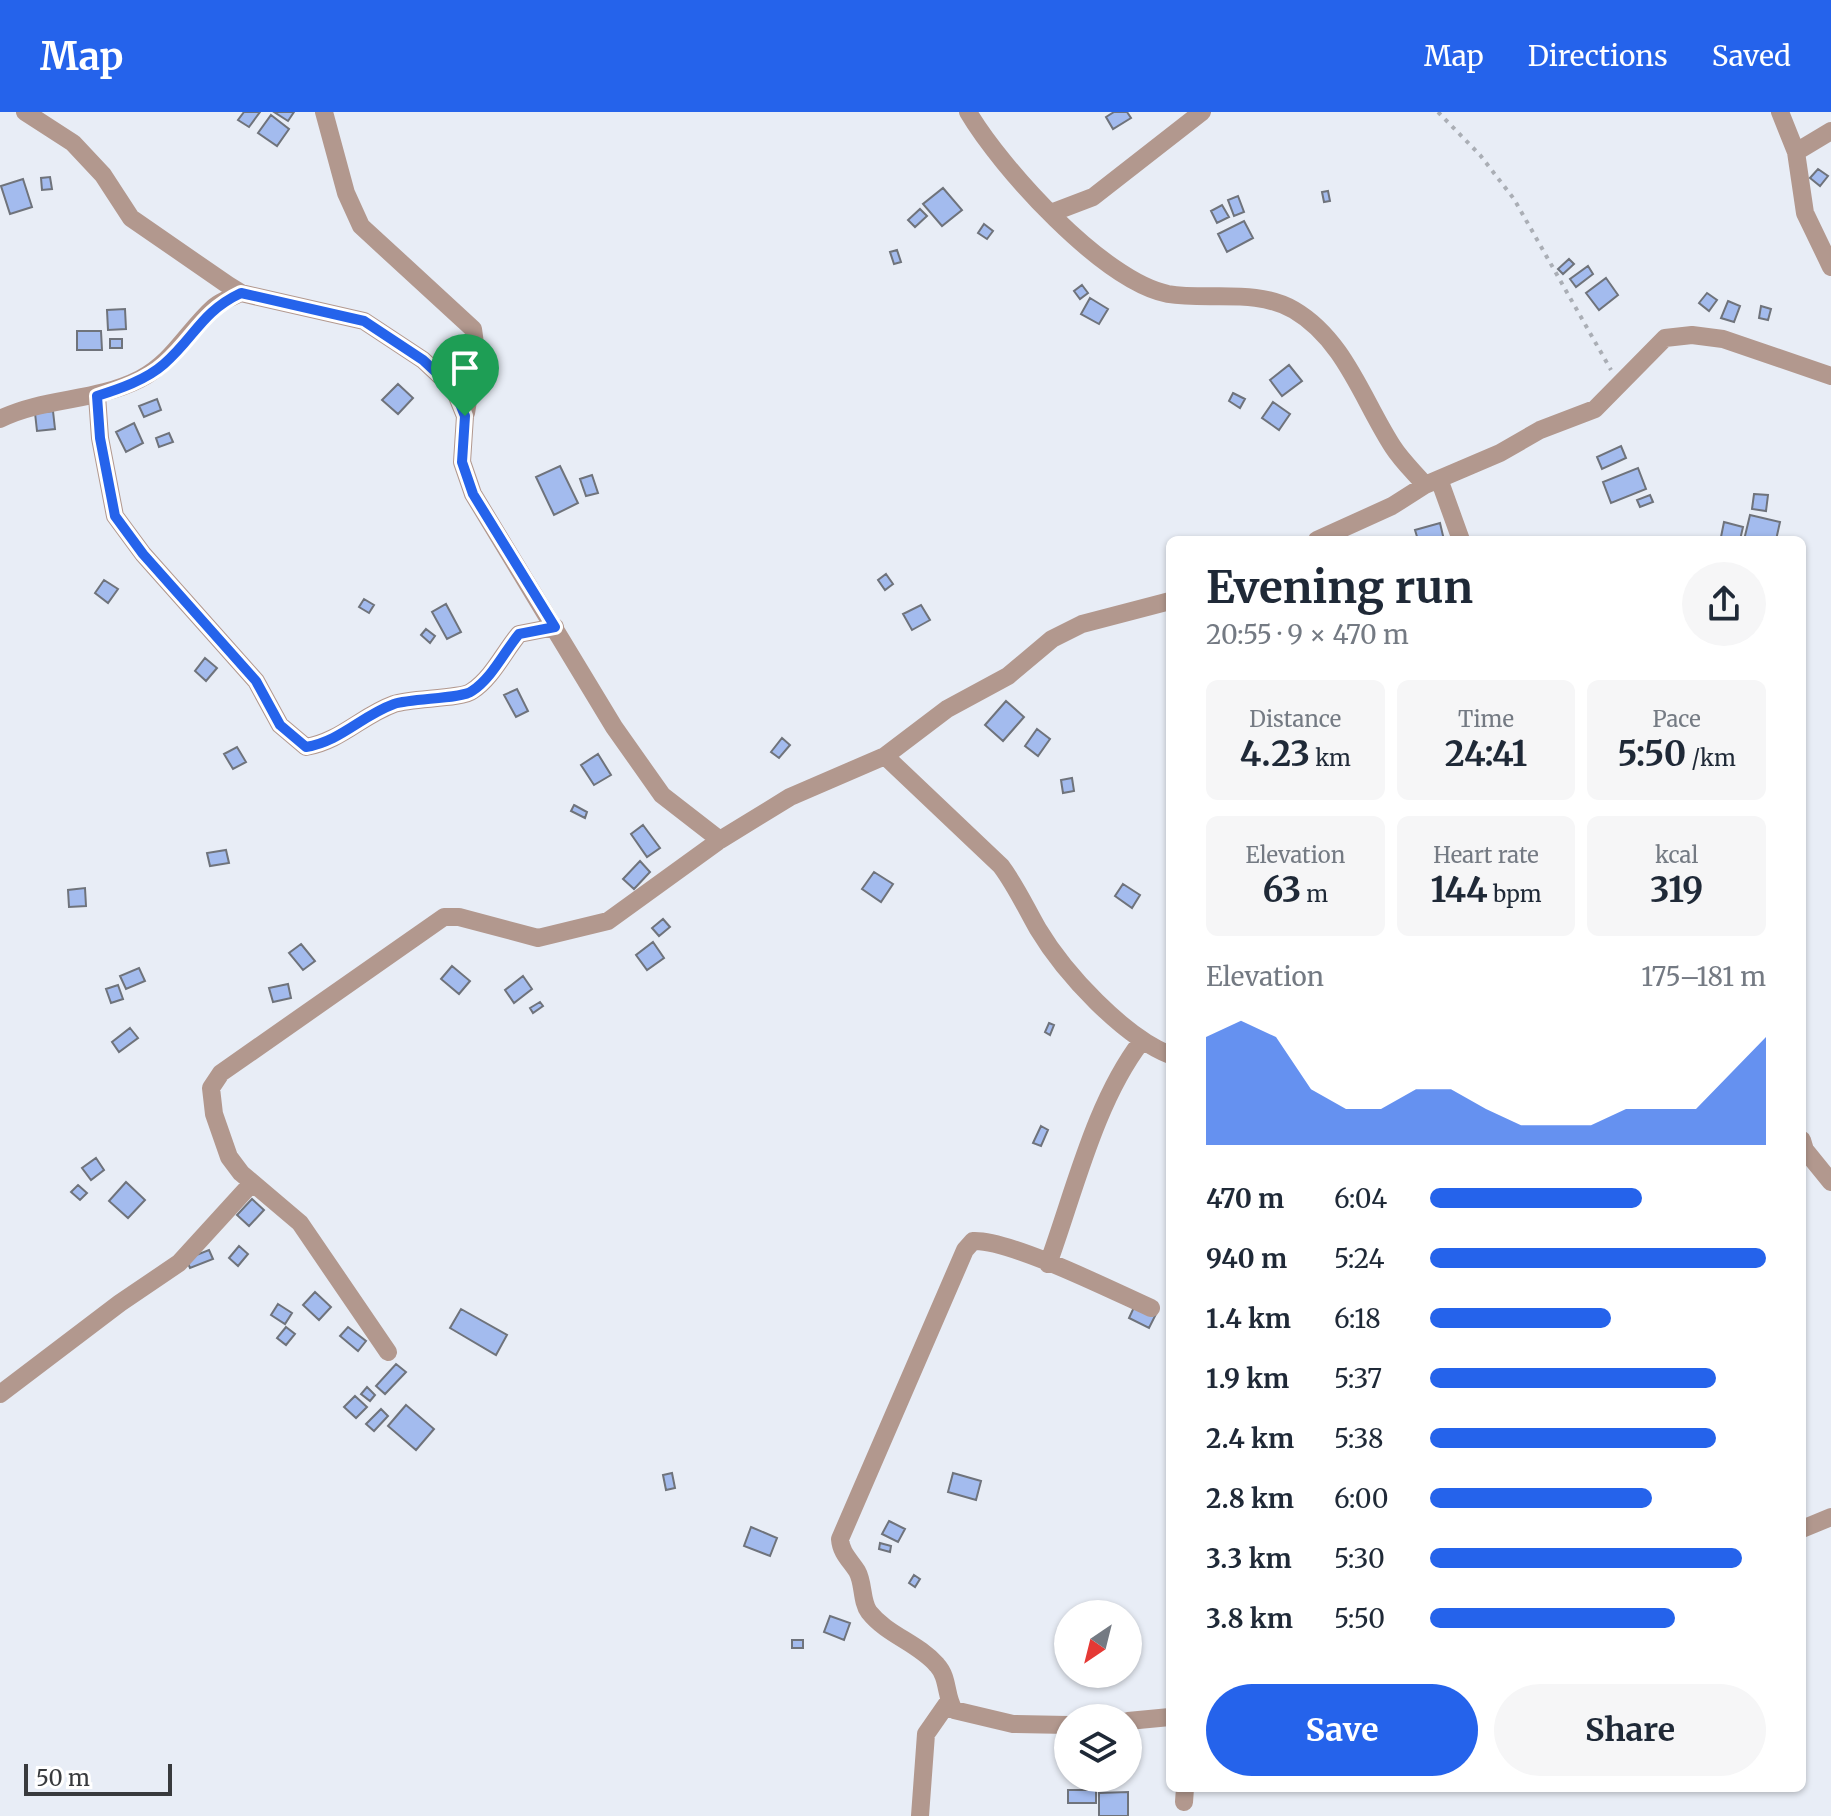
<!DOCTYPE html>
<meta charset="utf-8">
<style>
body{margin:0;font-family:Merriweather,serif;background:#f6f6f7;color:#1f2937;height:100vh;display:flex;flex-direction:column;font-size:30px;white-space:nowrap}
*{box-sizing:border-box;margin:0}
p{font-size:26px;color:#747a83}
.icon{flex:none;width:44px;height:44px;fill:none;stroke:currentColor;stroke-width:2;stroke-linecap:round;stroke-linejoin:round}
.map{position:relative;flex:1;overflow:hidden}
.drawer{position:absolute;left:1166px;top:424px;width:640px;height:1256px;display:flex;flex-direction:column;background:#fff;border-radius:12px;box-shadow:0 2px 6px #0004}
.drawer>*{flex:none}
.needle{width:52px;rotate:215deg}
.fabs{position:absolute;left:1054px;top:1488px;display:grid;gap:16px}
.fabs a{display:grid;place-items:center;width:88px;height:88px;border-radius:50%;background:#fff;box-shadow:0 2px 6px #0004;font-size:40px}
.scale{position:absolute;left:24px;bottom:20px;width:148px;box-sizing:border-box;padding-left:8px;border:4px solid #383a3d;border-top:0;font-size:22px;line-height:28px;white-space:nowrap;color:#383a3d;-webkit-text-stroke:6px #fff;paint-order:stroke}
.pin{position:absolute;display:grid;place-items:center;width:68px;height:68px;color:#fff;margin:-82px -34px;border-radius:50% 50% 50% 0;rotate:-45deg;box-shadow:0 0 8px #0007}
.pin .icon{rotate:45deg}
.round{display:grid;place-items:center;flex:none;width:84px;height:84px;border-radius:42px;background:#f6f6f7}
.headline{display:flex;align-items:center;justify-content:space-between;height:136px;padding:0 40px}
h1{font-size:44px;font-weight:700;line-height:60px}
.stats{display:grid;grid-template-columns:repeat(3,1fr);gap:12px;height:136px;padding:8px 40px}
.stats div{display:grid;align-content:center;border-radius:12px;background:#f6f6f7;text-align:center}
.stats b{font-size:34px;font-weight:700}
.stats small{font-size:22px;font-weight:400}
.stats p{font-size:22px}
.chart{height:224px;padding:16px 40px}
.chart p{display:flex;justify-content:space-between}
.chart svg{width:100%;height:144px;margin-top:8px;fill:#2563eb;opacity:.7}
.button{display:flex;gap:16px;margin-top:auto;padding:16px 40px}
.button a{flex:1;height:92px;border-radius:48px;background:#2563eb;color:#fff;font-size:32px;font-weight:700;line-height:92px;text-align:center}
.button a+a{background:#f6f6f7;color:#1f2937}
ul{padding:0 40px;list-style:none;font-size:26px}
li{display:grid;grid-template-columns:128px 96px 1fr;align-items:center;height:60px}
li i{height:20px;border-radius:10px;background:#2563eb}
header{display:flex;align-items:center;gap:48px;box-sizing:border-box;height:112px;padding:0 40px;background:#2563eb;color:#fff}
header strong{font-size:38px}
nav{display:flex;gap:44px;margin-inline-start:auto;font-size:28px}
.map>svg:first-child{display:block}
</style>
<header>
<strong>Map</strong>
<nav><a>Map</a><a>Directions</a><a>Saved</a></nav>
</header>
<div class="map">
<svg width="1831" height="1704" viewBox="0 0 1831 1704">
<rect width="100%" height="100%" fill="#e8edf6"/>
<path fill="#a3bbee" stroke="#6f737b" stroke-width="2" d="M244 0H260L249 15 238 8Z
M274 0H294L288 9Z
M1114 0H1127L1131 6 1113 17 1106 5Z
M271 3 289 17 277 34 258 21Z
M1818 57 1828 64 1820 74 1810 66Z
M50 65 52 77 42 78 41 66Z
M23 67 32 95 10 102 1 74Z
M943 76 962 98 942 114 923 92Z
M1328 79 1330 89 1324 90 1322 80Z
M1238 84 1244 100 1234 104 1228 88Z
M1222 93 1229 105 1217 111 1211 99Z
M920 97 927 104 915 115 908 108Z
M1244 109 1253 126 1227 140 1218 122Z
M984 112 993 119 987 127 978 121Z
M897 138 901 150 894 152 890 140Z
M1569 147 1574 152 1563 162 1558 157Z
M1588 154 1593 162 1576 175 1570 167Z
M1606 166 1618 183 1599 198 1586 181Z
M1082 173 1088 181 1080 187 1074 179Z
M1707 181 1717 188 1709 199 1699 191Z
M1090 186 1108 197 1099 212 1081 202Z
M1728 189 1740 194 1734 210 1721 206Z
M1761 194 1771 197 1768 208 1759 206Z
M125 197 126 217 108 218 107 198Z
M77 219H101L102 238H77Z
M110 227H122V236H110Z
M1289 253 1302 269 1282 284 1270 268Z
M398 272 413 286 398 302 382 288Z
M1233 281 1245 287 1240 296 1229 289Z
M157 287 161 298 144 305 139 294Z
M1273 290 1290 302 1279 318 1262 306Z
M53 299 55 317 37 319 35 301Z
M134 311 143 331 126 340 116 320Z
M169 321 173 330 159 335 156 326Z
M1621 334 1626 346 1602 357 1597 345Z
M560 354 578 391 554 403 536 365Z
M1638 356 1646 377 1611 391 1603 370Z
M592 363 598 381 586 384 580 367Z
M1754 382 1768 383 1766 399 1752 397Z
M1650 383 1653 390 1640 395 1637 388Z
M1750 403 1780 410 1776 428H1744Z
M1724 410 1743 415 1740 428 1721 425Z
M1440 411 1444 428H1418L1415 418Z
M886 462 893 472 885 478 878 468Z
M104 468 118 477 108 491 95 481Z
M364 487 374 493 369 501 359 495Z
M446 492 461 520 447 527 432 500Z
M921 493 930 508 912 518 903 502Z
M426 517 435 524 430 531 421 523Z
M205 546 217 556 206 569 195 559Z
M517 577 528 599 516 605 504 583Z
M1006 589 1024 605 1003 629 985 613Z
M1037 617 1050 627 1038 644 1025 634Z
M782 626 790 633 779 646 771 640Z
M237 635 246 650 233 657 224 642Z
M598 642 611 663 594 673 581 653Z
M1072 666 1074 679 1063 681 1061 668Z
M574 693 587 700 585 706 571 699Z
M643 713 660 736 647 745 631 722Z
M226 738 229 751 210 754 207 741Z
M640 749 650 760 634 777 623 767Z
M874 760 893 772 881 790 862 777Z
M1123 772 1140 783 1132 796 1115 784Z
M85 776 86 794 69 795 68 778Z
M663 807 670 815 659 824 652 816Z
M653 830 664 846 647 858 636 843Z
M301 832 315 849 303 858 289 841Z
M452 854 470 869 459 882 441 867Z
M139 856 145 869 126 877 120 864Z
M523 864 532 877 514 891 505 878Z
M288 872 291 886 273 890 269 876Z
M118 873 123 887 111 891 106 877Z
M540 890 543 894 533 901 530 896Z
M1049 911 1054 913 1050 923 1045 920Z
M130 916 138 926 119 940 112 930Z
M1041 1014 1048 1018 1041 1034 1033 1031Z
M96 1046 104 1058 91 1068 82 1056Z
M126 1070 145 1088 128 1106 109 1089Z
M78 1073 87 1081 80 1088 71 1080Z
M252 1087 264 1098 249 1114 237 1103Z
M239 1134 248 1142 238 1154 229 1146Z
M209 1138 213 1147 190 1156 186 1147Z
M315 1180 331 1195 319 1208 303 1193Z
M278 1192 292 1201 285 1212 271 1203Z
M1135 1193 1156 1202 1149 1216 1129 1206Z
M461 1197 507 1223 496 1243 450 1216Z
M286 1215 295 1222 286 1233 277 1226Z
M348 1215 366 1229 358 1239 340 1224Z
M396 1252 406 1260 385 1282 376 1274Z
M367 1275 375 1283 370 1289 361 1282Z
M355 1284 367 1295 356 1306 344 1295Z
M406 1293 434 1317 416 1338 388 1314Z
M381 1297 388 1304 374 1319 366 1312Z
M672 1361 675 1376 666 1378 663 1363Z
M953 1361 981 1369 976 1388 948 1380Z
M889 1409 905 1417 898 1430 882 1422Z
M751 1415 777 1426 770 1444 744 1434Z
M880 1431 891 1434 890 1440 879 1437Z
M914 1463 920 1467 915 1475 909 1471Z
M830 1504 850 1511 844 1528 824 1520Z
M792 1528H803V1536H792Z
M1068 1678H1096V1691H1068Z
M1128 1680V1704H1099V1681Z"/>
<g fill="none" stroke-linecap="round" stroke-linejoin="round">
<path stroke="#aaaeb5" stroke-width="4" stroke-dasharray="4 6" stroke-linecap="butt" d="M1438 0 1480 43 1514 87 1611 258"/>
<path stroke="#b2988e" stroke-width="18" d="M25 0 73 31 103 63 131 106 228 173 241 181 364 209 423 248 454 277 465 304 462 350 473 382 614 615 662 683 720 728
M324 0 346 81 361 114 473 217 476 239 466 301
M968 0C1001 56 1103 169 1168 182 1209 189 1256 176 1294 198 1345 228 1363 289 1393 335 1402 349 1414 360 1425 373
M1780 0 1796 40 1805 101 1831 155
M1796 40 1831 19
M1051 101 1093 85 1202 0
M97 284 100 326 115 404 143 442 256 569 280 613 306 635C341 629 361 604 394 592 412 586 462 587 472 579 492 566 504 540 519 522L555 515
M0 307C45 285 95 290 140 267 173 250 188 218 214 195 221 189 233 185 241 181
M1439 367 1461 428
M1317 428 1392 394 1425 373 1500 341 1540 318 1595 297 1665 226 1692 223 1723 227 1831 264
M885 644 1001 754C1016 774 1026 796 1038 817 1065 862 1123 924 1170 943
M1802 1028 1805 1038 1831 1070
M1048 1152C1074 1081 1095 990 1141 930
M388 1240 300 1111 241 1061 229 1045 214 1002 211 976 221 961 444 805H459L538 826 608 809 720 728 790 685 885 644 947 597 1008 564 1052 527 1082 512 1170 489
M0 1282 120 1191 179 1151 252 1071
M1802 1417 1831 1405
M1128 1609 1170 1605
M1068 1613 1013 1612 954 1598C945 1584 949 1566 937 1553 918 1531 887 1523 869 1500 861 1489 864 1471 857 1459 850 1448 841 1441 840 1427L965 1138 973 1129C1009 1127 1113 1179 1151 1196
M1184 1690 1185 1676
M920 1704 926 1622 949 1589"/>
</g>
<g fill="none" stroke-linecap="round" stroke-linejoin="round">
<defs>
<path id="route" d="M241 181 364 209 423 248 454 277 465 304 462 350 473 382 555 515 519 522C504 540 492 566 472 579 462 587 412 586 394 592 361 604 341 629 306 635L280 613 256 569 143 442 115 404 100 326 97 284C119 277 146 268 164 252 195 225 201 200 241 181Z"/>
</defs>
<use href="#route" stroke="#fff" stroke-width="16"/>
<use href="#route" stroke="#2563eb" stroke-width="10"/>
</g>
</svg>
<div class="fabs">
<a><svg class="needle" viewBox="-14 -14 28 28"><path d="M0-13l5 13h-10z" fill="#e53935"/><path d="M0 13l5-13h-10z" fill="#747a83"/></svg></a>
<a><svg class="icon" aria-label="layers" viewBox="0 0 24 24"><path d="M12 4l9 5-9 5-9-5zM3 14l9 5 9-5"/></svg></a>
</div>
<div class="scale">50 m</div>
<div class="pin" style="left:465px;top:304px;background:#1e9e55"><svg class="icon" aria-label="arrive" viewBox="0 0 24 24"><path d="M6 21V4h12l-3 4 3 4H6"/></svg></div>
<section class="drawer">
<div class="headline"><div><h1>Evening run</h1><p>20:55 · 9 × 470 m</p></div><a class="round"><svg class="icon" aria-label="share" viewBox="0 0 24 24"><path d="M12 15V3M7 8l5-5 5 5M5 13v7h14v-7"/></svg></a></div>
<div class="stats">
<div><p>Distance</p><b>4.23<small> km</small></b></div>
<div><p>Time</p><b>24:41</b></div>
<div><p>Pace</p><b>5:50<small> /km</small></b></div>
</div>
<div class="stats">
<div><p>Elevation</p><b>63<small> m</small></b></div>
<div><p>Heart rate</p><b>144<small> bpm</small></b></div>
<div><p>kcal</p><b>319</b></div>
</div>
<div class="chart"><p><span>Elevation</span>175–181 m</p>
<svg viewBox="0 0 160 44" preserveAspectRatio="none"><path d="M0 44V11L10 6L20 11L30 27L40 33L50 33L60 27L70 27L80 33L90 38L100 38L110 38L120 33L130 33L140 33L150 22L160 11V44z"/></svg>
</div>
<ul>
<li><b>470 m</b>6:04<i style="width:63%"></i></li>
<li><b>940 m</b>5:24<i style="width:100%"></i></li>
<li><b>1.4 km</b>6:18<i style="width:54%"></i></li>
<li><b>1.9 km</b>5:37<i style="width:85%"></i></li>
<li><b>2.4 km</b>5:38<i style="width:85%"></i></li>
<li><b>2.8 km</b>6:00<i style="width:66%"></i></li>
<li><b>3.3 km</b>5:30<i style="width:93%"></i></li>
<li><b>3.8 km</b>5:50<i style="width:73%"></i></li>
</ul>
<div class="button"><a>Save</a><a>Share</a></div>
</section>
</div>
